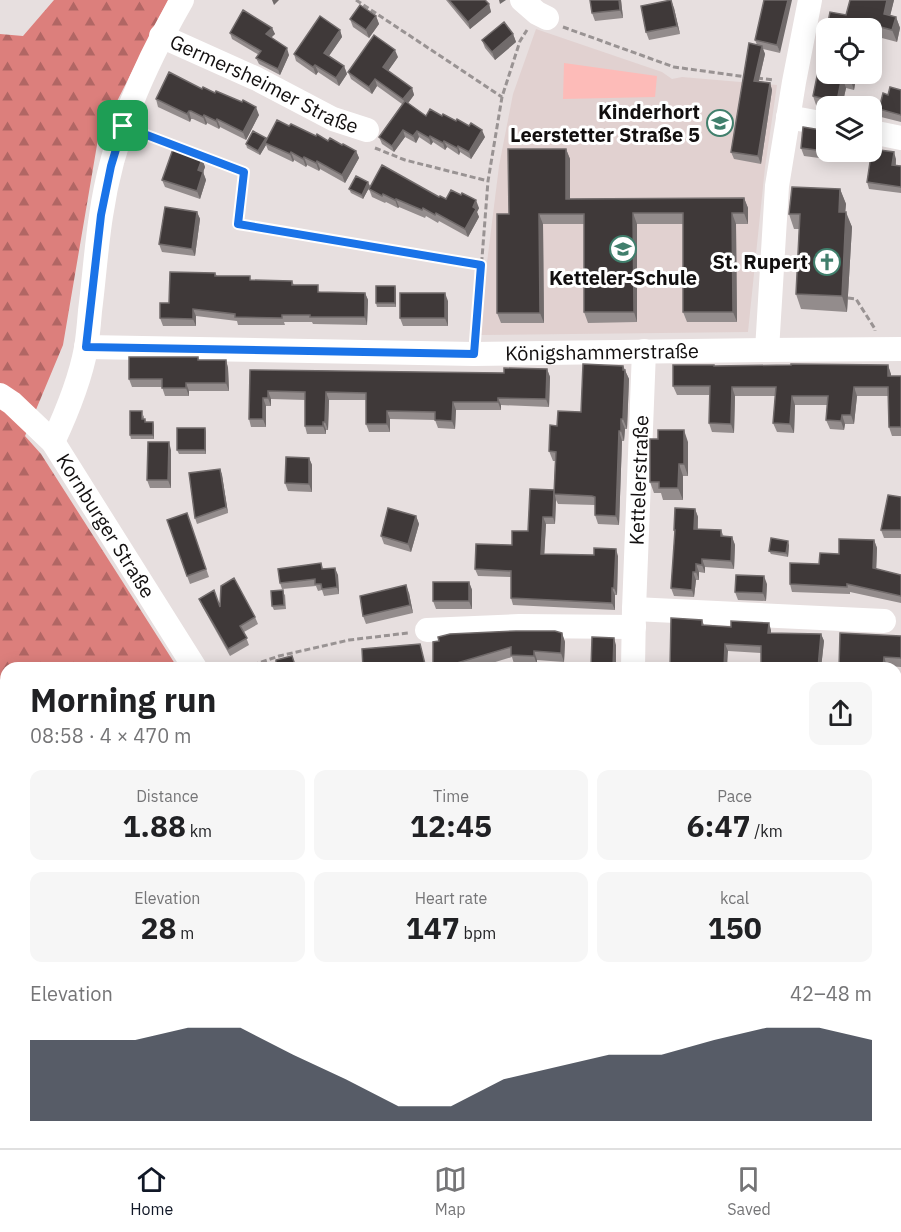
<!DOCTYPE html>
<meta charset="utf-8">
<style>
body{margin:0;font-family:"IBM Plex Sans",sans-serif;background:#f6f6f6;color:#202124;height:100vh;display:flex;flex-direction:column;font-size:22px;white-space:nowrap}
*{box-sizing:border-box;margin:0}
p{font-size:20px;color:#757577}
.icon{flex:none;width:33px;height:33px;fill:none;stroke:currentColor;stroke-width:2;stroke-linecap:round;stroke-linejoin:round}
.map{position:relative;flex:1;overflow:hidden}
.side{position:absolute;left:0px;top:662px;width:902px;height:488px;display:flex;flex-direction:column;background:#fff;border-radius:18px 18px 0 0;box-shadow:0 3px 15px #0003}
.side>*{flex:none}
.controls{position:absolute;left:816px;top:18px;display:grid;gap:12px}
.controls a{display:grid;place-items:center;width:66px;height:66px;border-radius:12px;background:#fff;box-shadow:0 3px 15px #0003;font-size:30px}
.pin{position:absolute;display:grid;place-items:center;width:51px;height:51px;color:#fff;margin:-26px;border-radius:12px;box-shadow:0 3px 9px #0006}
.round{display:grid;place-items:center;flex:none;width:63px;height:63px;border-radius:12px;background:#f6f6f6}
.summary{display:flex;align-items:center;justify-content:space-between;height:102px;padding:0 30px}
h1{font-size:33px;font-weight:800;line-height:45px}
.metrics{display:grid;grid-template-columns:repeat(3,1fr);gap:9px;height:102px;padding:6px 30px}
.metrics div{display:grid;align-content:center;border-radius:12px;background:#f6f6f6;text-align:center}
.metrics b{font-size:30px;font-weight:800}
.metrics small{font-size:16px;font-weight:400}
.metrics p{font-size:16px}
.chart{height:168px;padding:12px 30px}
.chart p{display:flex;justify-content:space-between}
.chart svg{width:100%;height:108px;margin-top:6px;fill:#111827;opacity:.7}
.dock{display:flex;justify-content:space-around;align-items:center;height:84px;border-top:2px solid #e0e0e0;background:#fff;font-size:16px;color:#757577}
.dock a{display:grid;justify-items:center;gap:3px}
.dock .selected{color:#111827}
.map>svg:first-child{display:block}
</style>
<div class="map">
<svg width="901" height="1148" viewBox="0 0 901 1148">
<defs>
<pattern id="forest-firs" width="22" height="20" patternUnits="userSpaceOnUse" patternTransform="scale(1.5)"><rect width="22" height="20" fill="#dc7f7c"/><path d="M5 1l3.5 6h-7zM16 11l3.5 6h-7z" fill="#b16664"/></pattern>
</defs>
<rect width="100%" height="100%" fill="#e7dfdf"/>
<path fill="#e1d1d0" d="M536 29 662 72 672 79 682 77 777 85 765 167 748 332 478 335 499 166 513 94Z"/>
<path fill="#fdbbb8" d="M564 63 657 76 655 97 563 99Z"/>
<path fill="url(#forest-firs)" d="M54 0H168L98 139 63 345 25 436 41 454 177 667 6 668V1143H474L476 1148H0V34L23 36Z"/>
<g fill="none" stroke-linecap="round" stroke-linejoin="round">
<path stroke="#999393" stroke-width="3" stroke-dasharray="6 3" stroke-linecap="butt" d="M356 0 502 97
M563 27 674 67 747 77
M757 78 774 80
M141 133 244 173 238 224 481 265
M375 148 405 160 488 181
M848 298 856 299 875 329V331
M476 335 488 181 502 97 520 41 527 30
M244 668 279 656 349 640 408 633
M896 788 901 770
M0 1136 6 1138
M20 1143 34 1148
M89 1148 103 1143
M792 1148 793 1143"/>
<g stroke="#fff" stroke-width="24">
<path d="M522 0 537 13 547 18"/>
<path id="s1" d="M161 36 257 79 333 119 367 130"/>
<path d="M788 117 826 124"/>
<path d="M872 132 901 138"/>
<path id="s2" d="M86 347 474 354 767 350 901 349"/>
<path d="M767 350 777 186 794 82 810 0"/>
<path id="s3" d="M0 395 12 403 53 442 195 668"/>
<path d="M53 442C67 412 80 381 86 348 88 336 89 323 90 311 94 280 96 248 101 216 112 138 143 68 182 0"/>
<path d="M634 609 884 621"/>
<path d="M427 630 519 626 634 627"/>
<path id="s4" d="M633 668 634 609 644 351"/>
<path d="M486 1143 489 1148"/>
<path d="M656 1143V1148"/>
</g>
</g>
<path fill="#938c8c" d="M446 0H485L489 4 491 12 470 29Z
M621 0 623 18 595 21 592 13Z
M764 0 780 53 763 49 765 54 759 81 770 83 772 90 761 164 734 159 731 152 757 45 755 40Z
M850 0H894L890 15 896 17 900 28 897 42 878 37 876 42 872 40V28H826V74H855L856 78 854 90 846 88 842 106H826V110L817 108 813 96 830 12 846 15Z
M674 8 680 34 649 40 646 32Z
M376 16 379 24 369 38 353 27 350 19Z
M272 28 275 34 271 38 289 55 280 75 259 64 256 58 259 55 232 39 230 33Z
M340 30 342 37 329 56 344 66 347 74 339 86 318 72 316 75 296 61 294 54Z
M513 34 516 42 495 60 485 48 482 40Z
M398 57 388 71 412 88 414 95 408 103 426 116H442L456 121 485 137 471 159 460 152 459 155 447 147 445 150 433 142 431 145 419 137 416 143 405 137 394 152 382 144 379 137 402 104 377 86 372 94 351 79 348 72Z
M202 89 259 115 246 140 220 127 219 129 207 123 206 125 193 119H191L190 122 158 107 156 99Z
M901 90V122L881 117 879 109 888 95Z
M289 126 356 151 359 158 345 183 320 169 319 171 307 165 306 167 294 160 293 162 268 150 266 145 260 155 247 148 246 144 266 138V139Z
M821 130 827 159 804 156 801 148Z
M566 149 570 159V199L744 198 748 208V224H736L737 322H687L683 312V224H637V322L588 323 584 312V224H543L544 323H501L497 313 509 214Z
M202 159 205 167 203 172 206 180 200 199 165 187 162 180Z
M896 159V166H901V193L869 189 867 182Z
M370 186 363 199 351 193 349 189Z
M369 189 439 197 479 208 477 212 479 217 468 237 439 221 438 223 426 216 425 218 399 207 398 208 386 202 385 203 372 197Z
M840 189 846 204 845 212 852 227 847 312 801 309 796 294 799 229H794L789 214Z
M197 212 200 219 195 256 162 252 159 244Z
M215 273 217 276 252 280 292 281 294 285 321 292 365 293 368 300 367 325 313 324 312 322H284L285 325H238L237 321 196 316V326H163L160 318Z
M395 286 396 290V307H377L376 303Z
M448 301V326H403L400 318Z
M198 357 199 360H226L228 368 229 391H189V396H165L162 387H132L129 379Z
M888 365 891 376H901V436H892L889 427 888 396H857L854 424H845L844 430 830 429 826 420 827 405H795L794 433 777 432 773 423 775 396H735L734 433 712 432 709 423V395H677L673 386 714 366Z
M623 366 629 379 627 429H625L624 441H622L619 525 598 524 595 515V505L558 504 556 500 555 524H546L544 554 618 556 617 595H615V610L513 605 511 598V577L478 576 475 569 512 545 528 531 554 492 555 461H553L549 451 557 426 581 412Z
M547 369 550 377 549 407 501 405V410H456L455 429 438 428 435 420 390 419V432H369L366 424V400H329L328 430H326V434H307L305 426V400L271 399V406H266V427H251L249 419 250 370 504 373Z
M144 415V419H145L146 422H153L154 426V439H131L130 435Z
M205 428 206 432V454H179L177 450Z
M688 442V476H683V500H663L661 493H654L650 482Z
M171 450V488H150L147 480Z
M309 458 312 465V492L288 491 285 483Z
M220 469 222 475 228 513 197 524 195 518Z
M901 497V538H884L881 530Z
M695 509 698 517V529L721 530 724 537H732L735 545 734 569 705 567V573L699 572V580H696L694 597 674 596 671 588 675 534 674 530Z
M187 513 209 577 190 584 187 576Z
M416 516 419 524 411 552 384 544 381 536Z
M874 540 877 548 876 569 901 575V603L850 592V594L792 592 790 584 819 564 839 554Z
M789 545 788 557 771 554 769 551Z
M321 563 323 569 338 575 339 594 324 596 322 590 318 591 316 586 282 589 280 583Z
M469 582 472 590V609H436L433 601Z
M767 584 766 601 738 600 735 592Z
M409 593 413 613 366 624 363 616Z
M285 594 286 609 274 610 272 606Z
M199 599 255 617 258 624 244 632 249 645 230 656 202 606Z
M702 620 704 625 771 630V633L821 634 824 641 821 668H761V653L728 651 670 668Z
M562 633 565 642 564 662 537 660V665L514 664 512 657 476 668H433Z
M901 636V667L887 666V668H839Z
M420 644 426 668H363Z
M896 942 901 943V1000L896 999V983L899 970 896 968Z
M901 1067V1101L897 1103 896 1098V1069Z"/>
<path fill="#716b6b" d="M272 0H279L274 5Z
M499 0H506L500 4Z
M619 0H621L623 18 620 10Z
M671 0 674 8 680 34 677 26Z
M788 0H792L780 53 777 45Z
M887 0H894L888 25 884 14Z
M489 4 491 12 470 29 468 22Z
M376 16 379 24 369 38 366 30Z
M896 17 900 28 897 42 892 30Z
M873 25 878 37 876 42 872 30Z
M272 28 275 34 268 40 266 34Z
M340 30 342 37 326 60 324 53Z
M513 34 516 42 495 60 492 52Z
M762 46 765 54 757 88 754 81Z
M287 48 289 55 280 75 278 69Z
M395 50 398 57 386 74 383 67Z
M315 65 318 72 316 75 313 67Z
M344 66 347 74 339 86 336 78Z
M851 74H855L856 78 854 90 850 78Z
M842 76 846 88 842 106H836Z
M375 79 377 86 372 94 369 87Z
M770 83 772 90 761 164 758 156Z
M412 88 414 95 406 106 403 99Z
M256 107 259 115 246 140 243 132Z
M189 111 191 119 190 122 187 114Z
M204 115 207 123 206 125 203 117Z
M217 119 220 127 219 129 216 121Z
M403 130 405 137 394 152 392 146Z
M482 130 485 137 471 159 469 152Z
M417 131 419 137 416 143 413 136Z
M826 131V152H828L827 159 824 151Z
M430 136 433 142 431 145 429 138Z
M266 138 267 142 265 143 266 145 260 155 258 151Z
M444 141 447 147 445 150 443 143Z
M458 146 460 152 459 155 457 148Z
M566 149 570 159V209L566 199Z
M356 151 359 158 345 183 342 175Z
M291 152 294 160 293 162 290 154Z
M894 152 896 159 895 172 892 165Z
M304 157 307 165 306 167 303 159Z
M202 159 205 167 201 178 198 170Z
M317 161 320 169 319 171 316 163Z
M203 172 206 180 200 199 197 191Z
M368 182 370 186 363 199 362 195Z
M840 189 846 204 844 227 839 212Z
M744 198 748 208V224L744 213Z
M396 199 399 207 398 208 395 200Z
M476 200 479 208 477 212 479 217 468 237 465 229 473 207Z
M197 212 200 219 195 256 192 249Z
M846 212 852 227 847 312 842 296Z
M633 213 637 224V322L634 312Z
M732 213 736 224 737 322 733 312Z
M539 214 543 224 544 323 540 313Z
M395 286 396 290V307L395 303Z
M365 293 368 300 367 325 365 317Z
M445 293 448 301V326L445 318Z
M193 309 196 316V326L193 319Z
M226 360 228 368 229 391 226 383Z
M888 365 891 374V385L888 376Z
M623 366 629 379 627 429 623 419Z
M547 369 550 377 549 407 546 399Z
M186 383 189 391V396L186 388Z
M732 387 735 396 734 433 731 424Z
M854 387 857 396 854 424 851 415Z
M268 391 271 399V406L268 398Z
M326 392 329 400 328 430 325 422Z
M792 396 795 405 794 433 790 424Z
M263 398 266 406V427L263 419Z
M498 398 501 405V410L498 402Z
M453 402 456 410 455 429 452 421Z
M387 411 390 419V432L387 424Z
M842 415 845 424 844 430 841 421Z
M621 419 625 429 624 441 621 431Z
M153 422 154 426V439L153 435Z
M323 422 326 430V434L323 426Z
M205 428 206 432V454L205 450Z
M684 430 688 442V476L684 464Z
M619 431 622 441 619 525 616 516Z
M169 442 171 450V488L168 480Z
M309 458 312 465V492L309 484Z
M679 464 683 476V500L678 488Z
M220 469 222 475 228 513 226 507Z
M554 490 556 500 555 524 553 517Z
M695 509 698 517 697 537 694 529Z
M416 516 419 524 411 552 408 544Z
M543 517 546 524 544 561 541 554Z
M732 537 735 545 734 569 731 561Z
M874 540 877 548 876 576 873 568Z
M788 541 789 545 788 557 786 553Z
M616 549 618 556 617 595 614 588Z
M702 559 705 567V573L702 565Z
M696 564 699 572V580L696 572Z
M335 568 338 575 339 594 337 587Z
M693 572 696 580 694 597 692 590Z
M764 576 767 584 766 601 763 593Z
M469 582 472 590V609L469 601Z
M406 585 409 593 413 613 410 605Z
M612 588 615 595V610L612 603Z
M769 623 771 630V640L768 633Z
M562 633 565 642 564 662 561 653Z
M821 634 824 641 821 668H818Z
M614 638 616 645V668H613Z
M725 644 728 651 727 668H724Z
M534 651 537 660V665L534 656Z
M884 657 887 666V668H883Z"/>
<path fill="#3f3939" stroke="#716b6b" stroke-width="1.5" d="M449 0H485L489 4 468 22Z
M590 0H619L620 10 592 13Z
M671 0 677 26 646 32 641 6Z
M764 0H788L777 45 755 40Z
M850 0H887L884 14 896 17 892 30 873 25 872 30V28H866L852 25 851 28H826V74H851L850 78 842 76 836 106 825 99 813 96 830 12 846 15Z
M360 5 376 16 366 30 350 19Z
M243 10 272 28 266 34 287 48 278 69 256 58 261 51 230 33Z
M320 16 340 30 324 53 344 66 336 78 315 65 313 67 294 54Z
M504 22 513 34 492 52 482 40Z
M374 35 395 50 383 67 412 88 403 99 375 79 369 87 348 72Z
M749 43 762 46 754 81 770 83 758 156 731 152Z
M169 72 202 89 203 87 215 93 216 91 242 102 243 100 256 107 243 132 217 119 216 121 204 115 203 117 191 111H189L187 114 156 99Z
M890 87 901 90V115L879 109 883 93 888 95Z
M405 101 426 116 430 109 442 116 443 114 456 121 457 119 469 126 471 123 482 130 469 152 458 146 457 148 444 141 443 143 430 136 429 138 417 131 413 136 403 130 392 146 379 137Z
M277 120 289 126 291 124 316 136 317 134 328 141 330 138 342 145 343 144 356 151 342 175 317 161 316 163 304 157 303 159 291 152 290 154 265 143Z
M803 127 821 130H826L824 151 801 148Z
M253 131 266 138 258 151 246 144Z
M173 149 202 159 198 170 203 172 197 191 162 180Z
M508 149H566V199L744 198V213H732L733 312H683V213H633L634 312H584V214H539L540 313H497V214H509Z
M872 149 894 152 892 165 901 166V187L867 182Z
M382 165 439 197 440 196 446 199 451 190 461 195 462 193 476 200 473 207 476 209 465 229 436 213 435 215 423 208 422 210 396 199 395 200 383 194 382 196 369 189Z
M356 176 368 182 362 195 349 189Z
M792 187 840 189 839 212H846L842 296 796 294 800 214H789Z
M165 207 197 212 192 249 159 244Z
M170 272 215 273V276H250V280L292 281V285H318V292L365 293V317H310V315H282V318L235 317V314L193 309V319L160 318V303H169Z
M376 286H395V303H376Z
M400 293H445V318H400Z
M129 357H198V360H226V383H186V388H162V379H129Z
M583 364 623 366V370H625L623 419H621V431H619L616 516 595 515V497L592 496 554 494 556 452 549 451 550 425 557 426 558 411 581 412Z
M791 364 888 365V376H901V427H889L888 387H854L851 415H842L841 421 826 420 828 396H792L790 424 773 423 776 387H732L731 424 709 423 710 386H673V365H714V366L791 365Z
M504 368 547 369 546 399 498 398V402H453L452 421 435 420V412L387 411V424H366V393L326 392 325 422H323V426H305V392L268 391V398H263V419H249L250 370 504 373Z
M130 411H142V419H145V422H153V435H130Z
M177 428H205V450H177Z
M658 430H684V464H679L678 488H659V482H650V439H658Z
M148 442H169L168 480H147Z
M286 457 309 458V484L285 483Z
M220 469 226 507 195 518 189 473Z
M530 489 554 490 553 517H543L541 554 594 555V548L616 549 614 588H612V603L511 598V571L475 569 476 544 512 545V531H528Z
M888 495 901 497V530H881Z
M388 508 416 516 408 544 381 536Z
M675 508 695 509 694 529 721 530V536L732 537 731 561 702 559V565L696 564V572H693L692 590 671 588 675 530H674Z
M187 513 206 569 187 576 167 520Z
M771 538 788 541 786 553 769 551Z
M839 539 874 540 873 568 901 575V596L847 584V587L790 584V563L819 564 820 553 839 554Z
M321 563 322 569 335 568 337 587 322 589 321 584H315V579L280 583 278 569Z
M736 575 764 576 763 593 735 592Z
M234 578 255 617 240 626 247 638 228 649 199 599 214 590 220 607 221 586Z
M433 582H469V601H433Z
M406 585 410 605 363 616 360 596Z
M283 590 284 605 272 606 271 591Z
M671 618 702 620V625L731 627V621L769 623 768 633 821 634 818 668H761V646L725 644 724 668H670Z
M516 631H555L562 633 561 653 534 651V656L511 655V647L440 668H433V642L439 641 438 637 450 634Z
M840 633 901 636V658L884 657 883 668H839Z
M592 637 614 638 613 668H591Z
M420 644 425 664 377 668H363L362 649Z
M292 656 296 668H276V660Z
M901 868V878L898 877Z
M896 942 901 943V964L896 962Z
M901 964V994L896 992V983Z
M901 1017V1027L898 1026Z
M901 1067V1098H900L899 1093 896 1094V1069Z
M581 1143H628V1145L634 1144V1148H582Z
M674 1143H731V1148H675Z"/>
<g fill="none" stroke-linecap="round" stroke-linejoin="round">
<defs>
<path id="route" d="M123 126 244 172 238 224 481 265 474 354 86 347 101 215 111 166Z"/>
</defs>
<use href="#route" stroke="#fff" stroke-width="12"/>
<use href="#route" stroke="#1a73e8" stroke-width="8"/>
</g>
<defs>
<symbol id="school-ring" viewBox="-11 -11 22 22"><circle r="9.5" fill="#fff" stroke="#407f6c" stroke-width="1.5"/><path d="M0-5L7-2L0 1L-7-2ZM-4 1L0 2.5L4 1V4Q0 6-4 4Z" fill="#407f6c"/></symbol>
<symbol id="church-ring" viewBox="-11 -11 22 22"><circle r="9.5" fill="#fff" stroke="#407f6c" stroke-width="1.5"/><path d="M-1.2-6h2.4v3.5h3.3v2.4h-3.3V6h-2.4V-.1h-3.3v-2.4h3.3Z" fill="#407f6c"/></symbol>
</defs>
<g fill-rule="evenodd">
<use href="#school-ring" x="705" y="108" width="30" height="30"/>
<use href="#school-ring" x="608" y="234" width="30" height="30"/>
<use href="#church-ring" x="812" y="247" width="30" height="30"/>
</g>
<g text-anchor="middle" stroke-width="6" stroke-linejoin="round" paint-order="stroke">
<g font-size="20" fill="#120f0f" stroke="#fff">
<text dy="7" stroke="none"><textPath href="#s1" startOffset="114">Germersheimer Straße</textPath></text>
<text dy="7" stroke="none"><textPath href="#s2" startOffset="516">Königshammerstraße</textPath></text>
<text dy="7" stroke="none"><textPath href="#s4" startOffset="188">Kettelerstraße</textPath></text>
<text dy="7" stroke="none"><textPath href="#s3" startOffset="170">Kornburger Straße</textPath></text>
</g>
<g font-size="20" font-weight="bold" fill="#120f0f" stroke="#fff" text-anchor="end">
<text x="700" y="119">Kinderhort<tspan x="700" dy="23">Leerstetter Straße 5</tspan></text>
<text x="808" y="269">St. Rupert</text>
<text x="623" y="285" text-anchor="middle">Ketteler-Schule</text>
</g>
</g>
</svg>
<div class="controls">
<a><svg class="icon" aria-label="locate" viewBox="0 0 24 24"><circle cx="12" cy="12" r="6"/><path d="M12 2v4M12 18v4M2 12h4M18 12h4"/></svg></a>
<a><svg class="icon" aria-label="layers" viewBox="0 0 24 24"><path d="M12 4l9 5-9 5-9-5zM3 14l9 5 9-5"/></svg></a>
</div>
<div class="pin" style="left:123px;top:126px;background:#1e9e55"><svg class="icon" aria-label="arrive" viewBox="0 0 24 24"><path d="M6 21V4h12l-3 4 3 4H6"/></svg></div>
<section class="side">
<div class="summary"><div><h1>Morning run</h1><p>08:58 · 4 × 470 m</p></div><a class="round"><svg class="icon" aria-label="share" viewBox="0 0 24 24"><path d="M12 15V3M7 8l5-5 5 5M5 13v7h14v-7"/></svg></a></div>
<div class="metrics">
<div><p>Distance</p><b>1.88<small> km</small></b></div>
<div><p>Time</p><b>12:45</b></div>
<div><p>Pace</p><b>6:47<small> /km</small></b></div>
</div>
<div class="metrics">
<div><p>Elevation</p><b>28<small> m</small></b></div>
<div><p>Heart rate</p><b>147<small> bpm</small></b></div>
<div><p>kcal</p><b>150</b></div>
</div>
<div class="chart"><p><span>Elevation</span>42–48 m</p>
<svg viewBox="0 0 160 44" preserveAspectRatio="none"><path d="M0 44V11L10 11L20 11L30 6L40 6L50 17L60 27L70 38L80 38L90 27L100 22L110 17L120 17L130 11L140 6L150 6L160 11V44z"/></svg>
</div>
</section>
</div>
<nav class="dock">
<a class="selected"><svg class="icon" aria-label="home" viewBox="0 0 24 24"><path d="M3 11l9-7 9 7M6 9v11h12V9"/></svg>Home</a>
<a><svg class="icon" aria-label="map" viewBox="0 0 24 24"><path d="M3 6l6-2 6 2 6-2v14l-6 2-6-2-6 2zM9 4v14M15 6v14"/></svg>Map</a>
<a><svg class="icon" aria-label="saved" viewBox="0 0 24 24"><path d="M7 4h10v16l-5-4-5 4z"/></svg>Saved</a>
</nav>
